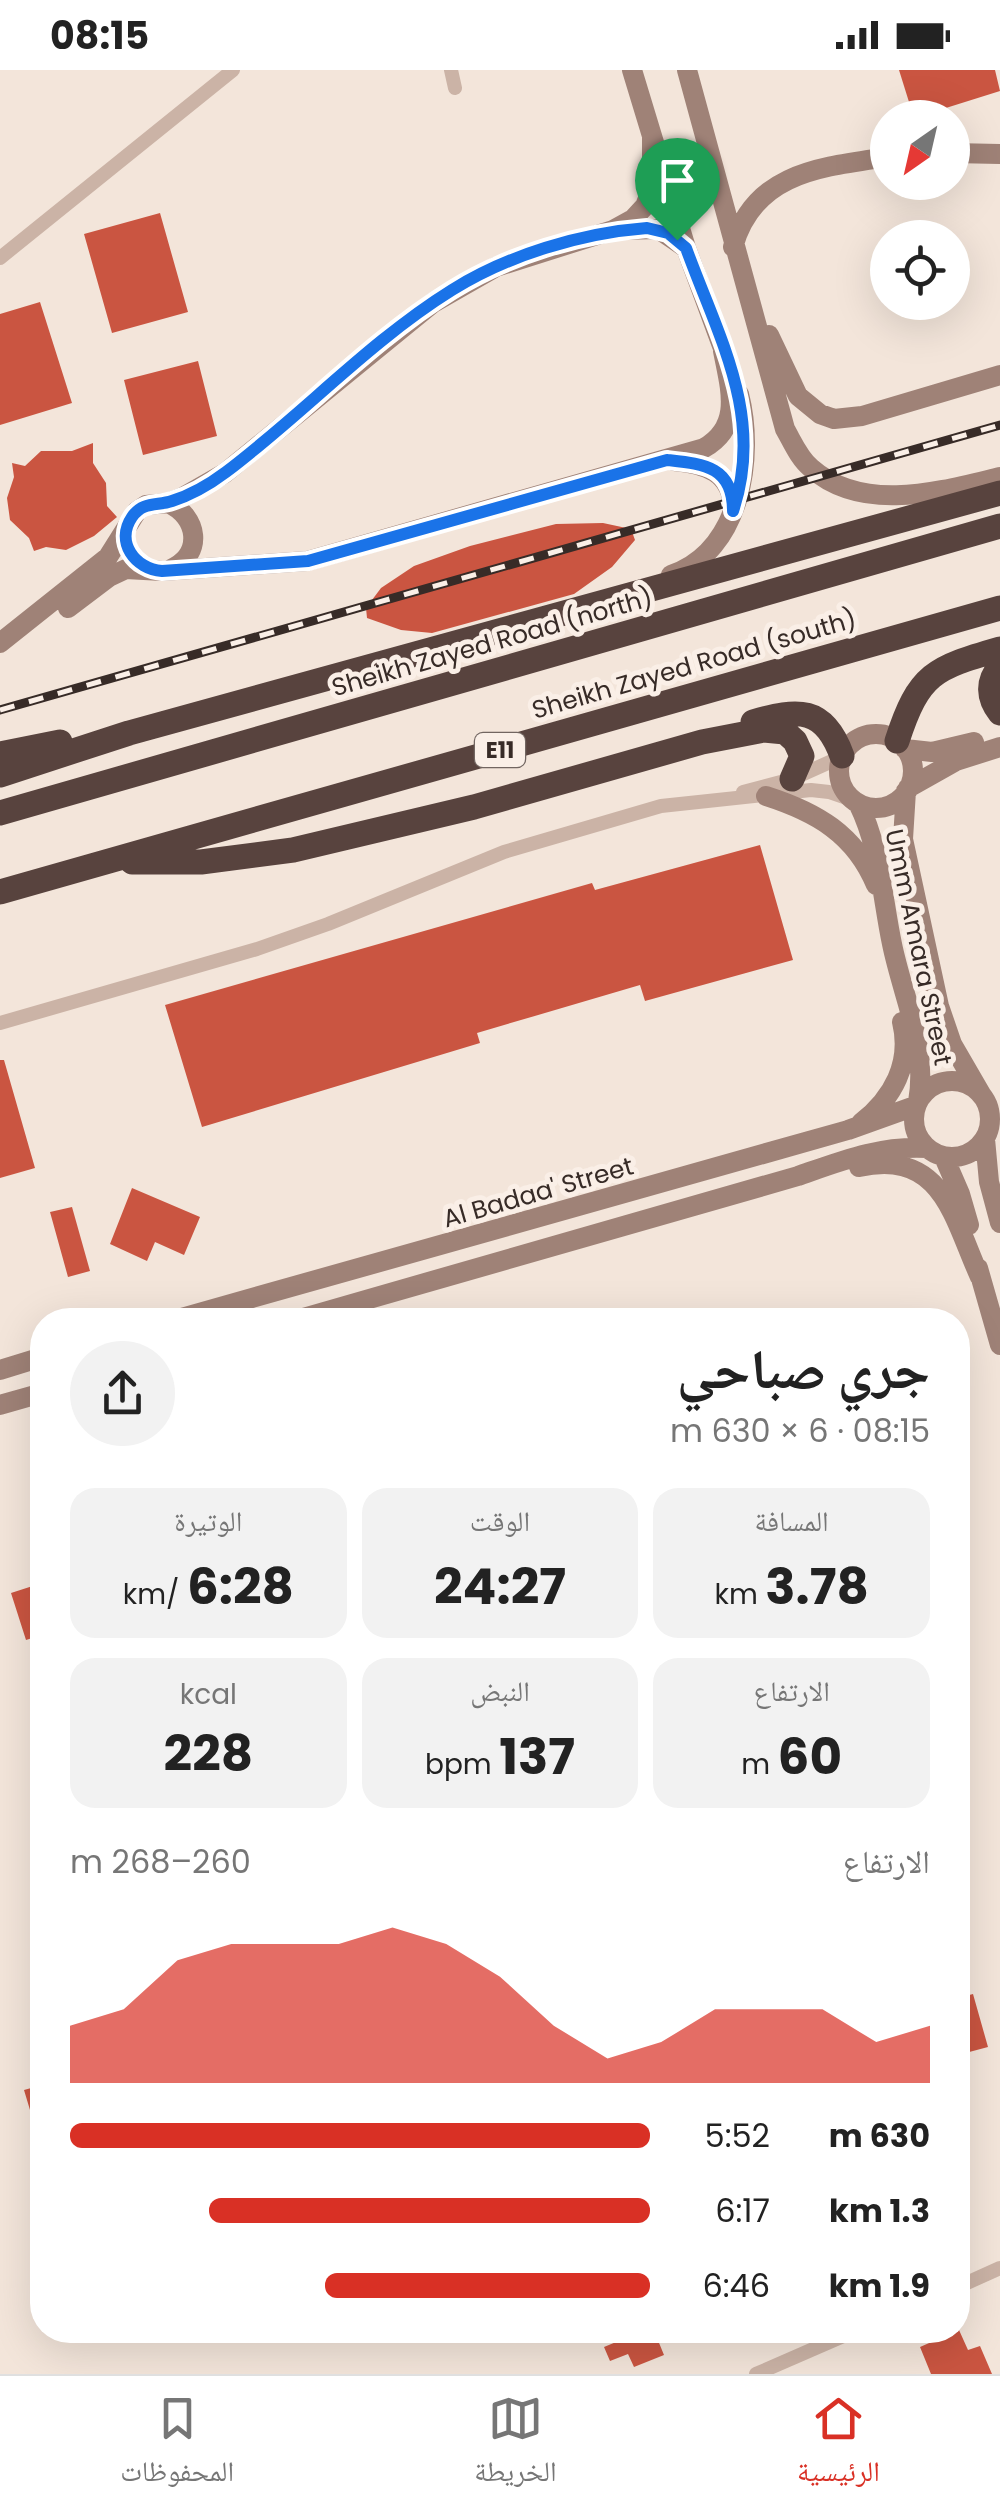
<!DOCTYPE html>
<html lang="ar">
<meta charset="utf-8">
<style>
body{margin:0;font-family:Poppins,"Noto Naskh Arabic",sans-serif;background:#f2f2f2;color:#222;direction:rtl;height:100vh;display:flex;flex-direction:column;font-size:38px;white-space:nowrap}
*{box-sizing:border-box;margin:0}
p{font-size:32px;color:#767676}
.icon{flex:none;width:55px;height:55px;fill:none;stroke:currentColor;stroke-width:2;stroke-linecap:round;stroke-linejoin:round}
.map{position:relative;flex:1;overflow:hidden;direction:ltr}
.details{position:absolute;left:30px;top:1238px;width:940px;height:1035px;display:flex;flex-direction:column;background:#fff;border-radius:40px;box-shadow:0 10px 40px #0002;direction:rtl}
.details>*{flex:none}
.needle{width:65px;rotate:214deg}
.fabs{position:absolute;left:870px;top:30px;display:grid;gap:20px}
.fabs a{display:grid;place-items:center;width:100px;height:100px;border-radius:50%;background:#fff;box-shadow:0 10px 40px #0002;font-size:50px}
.pin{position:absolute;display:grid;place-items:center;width:85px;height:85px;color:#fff;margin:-102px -42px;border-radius:50% 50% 50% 0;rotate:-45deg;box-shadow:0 0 10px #0007}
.pin .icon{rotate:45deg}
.round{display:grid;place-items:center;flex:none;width:105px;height:105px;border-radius:52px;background:#f2f2f2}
.summary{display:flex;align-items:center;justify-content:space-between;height:170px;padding:0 40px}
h1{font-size:55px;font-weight:700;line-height:75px}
.figures{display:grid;grid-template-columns:repeat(3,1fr);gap:15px;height:170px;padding:10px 40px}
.figures div{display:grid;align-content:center;border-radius:25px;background:#f2f2f2;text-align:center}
.figures b{font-size:50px;font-weight:700}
.figures small{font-size:28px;font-weight:400}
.figures p{font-size:28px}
.chart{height:280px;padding:20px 40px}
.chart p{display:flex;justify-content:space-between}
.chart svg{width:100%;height:180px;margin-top:10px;fill:#d93025;opacity:.7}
ul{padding:0 40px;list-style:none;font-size:32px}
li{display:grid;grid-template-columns:160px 120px 1fr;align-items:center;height:75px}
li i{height:25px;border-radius:12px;background:#d93025}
.status{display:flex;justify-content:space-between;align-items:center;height:70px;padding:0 50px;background:#fff;direction:ltr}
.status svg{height:28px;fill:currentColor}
.dock{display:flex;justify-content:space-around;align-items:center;height:140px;border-top:2px solid #e0e0e0;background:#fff;font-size:28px;color:#767676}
.dock a{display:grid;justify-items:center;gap:5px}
.dock .active{color:#d93025}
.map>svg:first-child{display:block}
</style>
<div class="status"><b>08:15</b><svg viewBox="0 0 49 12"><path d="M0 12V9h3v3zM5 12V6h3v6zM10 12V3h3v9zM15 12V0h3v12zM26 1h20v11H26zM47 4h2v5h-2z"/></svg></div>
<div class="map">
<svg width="1000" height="2304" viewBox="0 0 1000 2304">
<rect width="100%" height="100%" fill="#f3e5da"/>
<path fill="#ca5541" d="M899 0H995L1000 21 914 48Z
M160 143 188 242 112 263 84 164Z
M40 232 72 333 0 355V244Z
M198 291 217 366 143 385 124 310Z
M93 373V393L106 413 107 436 117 447 94 466 66 480 46 477 34 481 29 468 10 450 7 428 14 407 12 393 25 396 41 381H72Z
M603 453 631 459 635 470 612 497 574 524 432 563 401 560 367 548 366 538 381 518 414 496 470 476 556 454Z
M760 775 793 890 645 931 640 915 477 963 480 973 202 1057 165 935 592 813 595 820Z
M0 990H4L35 1098 0 1108Z
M132 1118 200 1147 184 1185 155 1172 147 1191 110 1174Z
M72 1137 90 1201 68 1207 50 1142Z
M42 1513V1565L26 1570 11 1523Z
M973 1924 988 1977 958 1985V1928Z
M42 2015V2069L39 2070 24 2020Z
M959 2260 968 2280 980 2276 992 2304H931L920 2277Z
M655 2263 664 2285 634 2297 628 2284 610 2291 604 2277 633 2265 635 2270Z"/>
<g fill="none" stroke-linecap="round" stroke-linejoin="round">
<path stroke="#cbb3a6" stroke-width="14" d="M451 0 455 18
M0 188 233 0
M743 722 792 709 841 687
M0 953 257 879 328 854 504 782 661 736 811 720 829 722 855 731
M958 2217 1000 2198
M756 2304 857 2260"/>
<path stroke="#9f8277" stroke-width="20" d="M632 0 686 178 728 292
M687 0 785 359C793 373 799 388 811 398 863 444 941 421 1000 407
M952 83 1000 84
M620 160 658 159 686 178
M733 177C754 102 821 97 888 87
M769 265 798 326 820 344 834 349 862 346 1000 305
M674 391C705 394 732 402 733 438
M168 433C198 446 204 484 171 499
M671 505C741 481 755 387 739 324
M68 538 109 507 126 499 162 501 307 491 704 378C743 356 730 318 723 281
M0 573 108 487 137 441 146 435 168 433 183 427 225 403 433 233 496 197 613 160 633 149 645 136 652 118V66
M839 701a37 37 0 1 1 74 0a37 37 0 1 1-74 0Z
M905 679 932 682 974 672
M908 718 956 691 1000 677
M906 721 903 769 939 936 952 974 981 1024
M766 726C816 742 855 764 876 815
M858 733C880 777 882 826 892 874 903 928 928 976 918 1032
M914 1049a38 38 0 1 1 76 0a38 38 0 1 1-76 0Z
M861 1053C893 1028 912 993 902 952
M985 1069 989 1112 1000 1153
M944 1087 960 1124 969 1155
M859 1097C943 1079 953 1148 980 1207
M978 1198 1000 1275
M174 1250 848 1060 915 1036
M296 1250 798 1106C841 1091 881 1075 928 1078
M0 1300 42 1287
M0 1335 42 1323"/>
<path stroke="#58433e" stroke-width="25" d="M1000 597C987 611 988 628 1000 643
M753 652C798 639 824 636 842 686
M897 671C919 603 934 598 1000 579
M0 684 60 672
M0 705 129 663 1000 423
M0 743 1000 456
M132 792H201L293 780 474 737 702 672 764 660 785 662 795 671 802 686 792 709
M0 822 1000 538"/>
<defs>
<path id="rail" d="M0 640 1000 355"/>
</defs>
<use href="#rail" stroke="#372b27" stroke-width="9"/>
<use href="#rail" stroke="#faefe7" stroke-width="5" stroke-dasharray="15" stroke-linecap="butt"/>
</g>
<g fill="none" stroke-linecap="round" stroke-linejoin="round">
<defs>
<path id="route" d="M647 158 668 163 686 178C718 266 765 346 733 441 733 396 703 394 667 390L308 491 162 501C135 499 115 472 132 447 143 431 157 436 172 431 191 425 210 414 226 402 303 344 370 271 452 220 508 185 581 163 647 158Z"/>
</defs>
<use href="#route" stroke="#fff" stroke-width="20"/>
<use href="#route" stroke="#1a73e8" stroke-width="12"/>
</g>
<g text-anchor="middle" stroke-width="10" stroke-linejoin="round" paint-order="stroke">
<rect fill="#faefe7" stroke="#726661" stroke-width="2.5" x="475" y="663" width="50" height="34" rx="8"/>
<g font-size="22" font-weight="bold" fill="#372b27">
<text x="500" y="688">E11</text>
</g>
<g font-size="25" fill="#372b27" stroke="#faefe7">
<text transform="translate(492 572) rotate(-16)" y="9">Sheikh Zayed Road (north)</text>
<text transform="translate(694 594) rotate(-16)" y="9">Sheikh Zayed Road (south)</text>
<text transform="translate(919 877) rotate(78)" y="9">Umm Amara Street</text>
<text transform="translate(538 1122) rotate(-16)" y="9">Al Badaa' Street</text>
</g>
</g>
</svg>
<div class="fabs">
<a><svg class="needle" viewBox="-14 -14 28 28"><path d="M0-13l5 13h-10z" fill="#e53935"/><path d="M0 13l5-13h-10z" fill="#767676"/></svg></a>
<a><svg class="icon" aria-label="locate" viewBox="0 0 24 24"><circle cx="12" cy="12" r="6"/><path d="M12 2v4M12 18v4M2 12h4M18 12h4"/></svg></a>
</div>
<div class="pin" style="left:677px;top:170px;background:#1e9e55"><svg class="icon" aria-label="arrive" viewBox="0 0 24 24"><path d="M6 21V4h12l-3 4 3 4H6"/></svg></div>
<section class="details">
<div class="summary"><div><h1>جري صباحي</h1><p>08:15 · 6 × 630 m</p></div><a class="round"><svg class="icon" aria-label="share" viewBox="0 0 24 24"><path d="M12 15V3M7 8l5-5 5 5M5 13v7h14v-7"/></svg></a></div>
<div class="figures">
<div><p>المسافة</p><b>3.78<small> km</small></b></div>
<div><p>الوقت</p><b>24:27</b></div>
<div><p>الوتيرة</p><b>6:28<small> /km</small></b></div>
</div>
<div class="figures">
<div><p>الارتفاع</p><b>60<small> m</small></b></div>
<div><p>النبض</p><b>137<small> bpm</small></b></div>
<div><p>kcal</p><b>228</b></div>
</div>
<div class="chart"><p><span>الارتفاع</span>260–268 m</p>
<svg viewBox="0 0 160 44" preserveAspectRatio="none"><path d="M0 44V30L10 26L20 14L30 10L40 10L50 10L60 6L70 10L80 18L90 30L100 38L110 34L120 26L130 26L140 26L150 34L160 30V44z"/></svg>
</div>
<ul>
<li><b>630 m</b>5:52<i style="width:100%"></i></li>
<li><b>1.3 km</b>6:17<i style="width:76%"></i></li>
<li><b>1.9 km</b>6:46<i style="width:56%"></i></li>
</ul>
</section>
</div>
<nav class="dock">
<a class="active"><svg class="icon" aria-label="home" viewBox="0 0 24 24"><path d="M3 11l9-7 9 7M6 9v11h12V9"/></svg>الرئيسية</a>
<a><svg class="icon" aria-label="map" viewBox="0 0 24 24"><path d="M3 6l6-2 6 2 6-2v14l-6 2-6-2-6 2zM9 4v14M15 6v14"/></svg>الخريطة</a>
<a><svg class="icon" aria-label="saved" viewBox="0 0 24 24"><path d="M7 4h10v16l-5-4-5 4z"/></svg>المحفوظات</a>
</nav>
